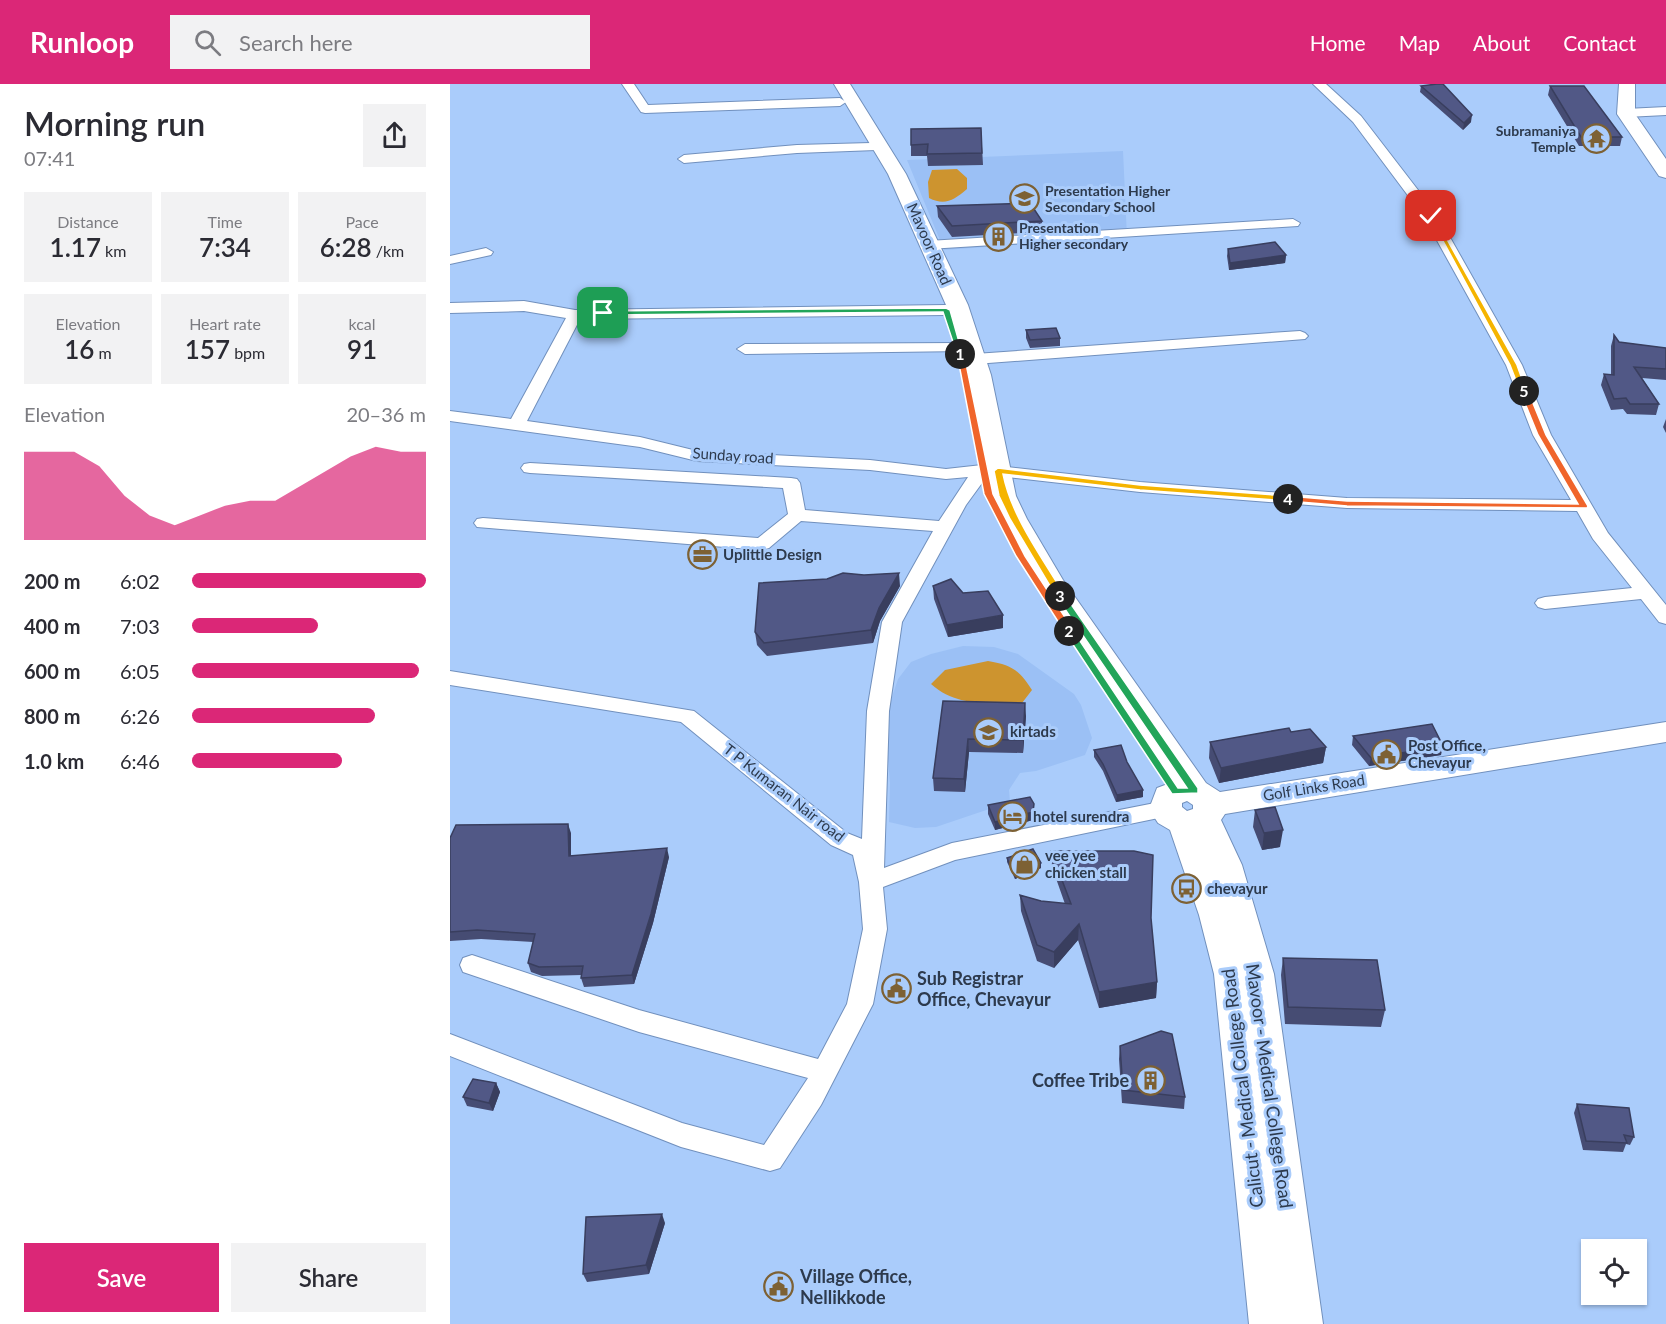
<!DOCTYPE html>
<meta charset="utf-8">
<style>
body{margin:0;font-family:Lato,sans-serif;background:#f2f2f3;color:#2b2b33;height:100vh;display:flex;flex-direction:column;font-size:22px;white-space:nowrap}
*{box-sizing:border-box;margin:0}
p{font-size:20px;color:#7c7c81}
.icon{flex:none;width:33px;height:33px;fill:none;stroke:currentColor;stroke-width:2;stroke-linecap:round;stroke-linejoin:round}
.map{position:relative;flex:1;overflow:hidden}
.details{display:flex;flex-direction:column;background:#fff;width:450px}
.details>*{flex:none}
.tools{position:absolute;left:1131px;top:1155px;display:grid;gap:12px}
.tools a{display:grid;place-items:center;width:66px;height:66px;border-radius:0px;background:#fff;box-shadow:0 2px 4px #0004;font-size:30px}
.pin{position:absolute;display:grid;place-items:center;width:51px;height:51px;color:#fff;margin:-26px;border-radius:12px;box-shadow:0 3px 9px #0006}
.km{position:absolute;width:30px;height:30px;margin:-15px;border-radius:50%;background:#222;color:#fff;font-size:16px;line-height:30px;text-align:center}
.round{display:grid;place-items:center;flex:none;width:63px;height:63px;border-radius:0px;background:#f2f2f3}
.head{display:flex;align-items:center;justify-content:space-between;height:102px;padding:0 24px}
h1{font-size:33px;font-weight:600;line-height:45px}
.figures{display:grid;grid-template-columns:repeat(3,1fr);gap:9px;height:102px;padding:6px 24px}
.figures div{display:grid;align-content:center;border-radius:0px;background:#f2f2f3;text-align:center}
.figures b{font-size:26px;font-weight:600}
.figures small{font-size:16px;font-weight:400}
.figures p{font-size:16px}
.chart{height:168px;padding:12px 24px}
.chart p{display:flex;justify-content:space-between}
.chart svg{width:100%;height:108px;margin-top:6px;fill:#db2777;opacity:.7}
.cta{display:flex;gap:12px;margin-top:auto;padding:12px 24px}
.cta a{flex:1;height:69px;border-radius:0px;background:#db2777;color:#fff;font-size:24px;font-weight:600;line-height:69px;text-align:center}
.cta a+a{background:#f2f2f3;color:#2b2b33}
ul{padding:0 24px;list-style:none;font-size:20px}
li{display:grid;grid-template-columns:96px 72px 1fr;align-items:center;height:45px}
li i{height:15px;border-radius:8px;background:#db2777}
header{display:flex;align-items:center;gap:36px;box-sizing:border-box;height:84px;padding:0 30px;background:#db2777;color:#fff}
header strong{font-size:28px}
nav{display:flex;gap:33px;margin-inline-start:auto;font-size:21px}
.search{width:420px;height:54px;background:#f2f2f3;display:flex;align-items:center;gap:15px;box-sizing:border-box;padding:0 21px;border-radius:0px;color:#7c7c81;font-size:22px}
main{display:flex;flex:1;min-height:0}
.map>svg:first-child{display:block}
</style>
<header>
<strong>Runloop</strong>
<div class="search"><svg class="icon" aria-label="search" viewBox="0 0 24 24"><circle cx="10" cy="10" r="6"/><path d="M15 15l6 6"/></svg>Search here</div>
<nav><a>Home</a><a>Map</a><a>About</a><a>Contact</a></nav>
</header>
<main>
<section class="details">
<div class="head"><div><h1>Morning run</h1><p>07:41</p></div><a class="round"><svg class="icon" aria-label="share" viewBox="0 0 24 24"><path d="M12 15V3M7 8l5-5 5 5M5 13v7h14v-7"/></svg></a></div>
<div class="figures">
<div><p>Distance</p><b>1.17<small> km</small></b></div>
<div><p>Time</p><b>7:34</b></div>
<div><p>Pace</p><b>6:28<small> /km</small></b></div>
</div>
<div class="figures">
<div><p>Elevation</p><b>16<small> m</small></b></div>
<div><p>Heart rate</p><b>157<small> bpm</small></b></div>
<div><p>kcal</p><b>91</b></div>
</div>
<div class="chart"><p><span>Elevation</span>20–36 m</p>
<svg viewBox="0 0 160 44" preserveAspectRatio="none"><path d="M0 44V8L10 8L20 8L30 14L40 26L50 34L60 38L70 34L80 30L90 28L100 28L110 22L120 16L130 10L140 6L150 8L160 8V44z"/></svg>
</div>
<ul>
<li><b>200 m</b>6:02<i style="width:100%"></i></li>
<li><b>400 m</b>7:03<i style="width:54%"></i></li>
<li><b>600 m</b>6:05<i style="width:97%"></i></li>
<li><b>800 m</b>6:26<i style="width:78%"></i></li>
<li><b>1.0 km</b>6:46<i style="width:64%"></i></li>
</ul>
<div class="cta"><a>Save</a><a>Share</a></div>
</section>
<div class="map">
<svg width="1216" height="1240" viewBox="0 0 1216 1240">
<rect width="100%" height="100%" fill="#aaccfb"/>
<path fill="#9bc0f5" d="M673 67 677 153 494 166 457 76Z
M513 562 544 563 568 570 624 610 631 621 642 654 635 671 586 687 570 689 559 706 560 718 486 743 465 744 439 738 440 699 438 675V625L448 595 461 578 481 570Z"/>
<path fill="#cd942f" d="M507 85 517 94V105C504 116 495 122 479 114L478 98 482 86Z
M538 577C562 581 569 586 582 606L572 619C538 618 508 624 481 600L495 586Z"/>
<g fill="none" stroke-linecap="round" stroke-linejoin="round">
<defs>
<path id="minor" d="M172 0H184L198 21 390 14 396 18 390 22 195 29 191 28Z
M863 0H876L911 32 988 132 1072 281 1101 351 1158 449 1216 521V540L1209 538 1191 515 1095 525 1088 523 1085 519 1088 515 1095 513 1182 504 1143 455 1127 427 897 424 690 408 548 392 540 388 516 421 452 538 439 627 434 784 502 759 715 717 723 719 726 725 723 731 505 776 433 803 437 845 423 920 371 1021 330 1084 320 1087 231 1063 0 972V950L232 1039 314 1061 358 994 189 948 13 888 10 881 13 874 22 871 189 926 368 975 397 920 413 845 409 798 403 771 381 761 231 638 0 601V587L244 627 397 749 412 755 417 627 432 538 483 447 351 437 319 464 312 466 27 443 24 439 27 435 33 434 308 454 338 430 333 404 80 389 74 388 71 384 74 380 80 379 341 394 347 395 350 399 355 426 489 437 518 393 496 395 420 386 247 377 190 363 0 337V327L61 335 116 234 74 227 0 229V219L74 217 125 226 496 221 504 226 496 231 130 235 77 337 190 353 247 367 420 376 496 385 532 381 540 385 548 382 690 398 897 414 1121 416 1083 351 1056 281 974 133 903 38Z
M1216 23V31L1176 33 1170 29 1176 25Z
M421 59 426 60 427 63 426 66 347 69 234 79 228 75 234 71 347 61Z
M843 135 850 139 848 142 478 165 471 161 478 157Z
M36 164 43 168 41 171 0 180V172Z
M850 247 855 249 858 252 855 255 525 280 517 275 525 270Z
M509 259 515 261 517 264 515 267 295 270 287 265 295 260Z"/>
<path id="secondary" d="M384 0H400L456 90 518 221 541 291 566 412 577 435 613 496 756 699 770 708 1216 638V658L775 730 771 736 792 781 824 890 873 1240H799L764 890 749 831 720 746 708 739 699 725 707 704 723 698 586 497 551 435 540 412 517 291 496 221 438 90ZM737 717 743 721V725L737 727 732 723V719Z
M1169 0H1185V30L1216 75V94L1209 92 1167 30Z"/>
</defs>
<use href="#minor" stroke="#7190bd" stroke-width="2"/>
<use href="#secondary" stroke="#7190bd" stroke-width="2"/>
<use href="#minor" fill="#fff" fill-rule="evenodd"/>
<use href="#secondary" fill="#fff" fill-rule="evenodd"/>
</g>
<path fill="#464c73" d="M971 2 1021 38 1013 46 970 8Z
M1100 2 1172 53 1170 62H1129L1098 11Z
M531 44 533 81 478 82 477 72H461V61Z
M487 122 592 137V148L502 153 488 133Z
M778 165 836 171 835 179 779 186 777 172Z
M576 246 610 254V262L580 264 576 254Z
M1164 251 1169 258 1216 264V296L1192 294 1209 320 1206 331 1177 330 1173 325 1161 326 1151 301 1154 290 1161 291V262Z
M1216 335V349L1213 343Z
M450 502 430 537 423 559 317 572 307 561 305 548Z
M483 502 513 509 553 544 498 553 484 515Z
M493 617 576 632 573 669 519 668 515 708 484 707 483 694Z
M841 648 876 663 873 679 769 699 759 674 760 658Z
M903 652 991 671 919 682 902 661Z
M644 666 693 713 666 718 653 687 644 673Z
M584 720 583 736 545 746 538 730V721Z
M805 726 830 763 812 766 803 743Z
M121 749V772L219 773 203 839 184 900 134 903 131 894 132 891 92 892 81 888 78 879 83 858 31 855 0 857V754Z
M601 767 701 834 707 898 706 914 649 924 628 856 604 884 587 877 571 827 570 811 591 817 615 820 602 783Z
M557 774 591 779V784L565 795 557 778Z
M833 874 935 926 931 943 835 940 831 891Z
M670 962 735 1013 734 1025 672 1019 669 975Z
M46 999 50 1008 43 1027 17 1022 13 1013Z
M1127 1020 1184 1053 1180 1061 1176 1060 1173 1068 1133 1066 1124 1029Z
M215 1139 199 1190 137 1198 133 1190Z"/>
<path fill="#393e5e" d="M1022 31 1021 38 1013 46 1014 39Z
M836 171 835 179 779 186 780 179Z
M449 489 450 502 430 537 423 559 421 546 429 524Z
M553 531V544L498 553 497 541Z
M575 619 576 632 573 669V656Z
M518 655 519 668 515 708 514 695Z
M993 662 991 671 919 682 921 674Z
M876 663 873 679 769 699 771 684Z
M693 706V713L666 718 667 711Z
M584 720 583 736 545 746V738Z
M118 740 121 749V781L119 772Z
M833 746 830 763 812 766 814 749Z
M217 764 219 773 203 839 184 900 182 891Z
M591 779V784L565 795 564 790Z
M629 840 628 856 604 884V868Z
M707 898 706 914 649 924V908Z
M46 999 50 1008 43 1027 39 1019Z
M212 1130 215 1139 199 1190 196 1181Z"/>
<path fill="#515886" stroke="#393e5e" stroke-width="1.5" d="M987 0H993L1022 31 1014 39 971 2Z
M1100 2H1134L1172 53H1131Z
M531 44 532 69 477 70 478 60 461 61V45Z
M580 119 592 137 502 142 487 122Z
M825 158 836 171 780 179 778 165Z
M606 244 610 254 580 256 576 246Z
M1164 251 1169 258 1216 264V285L1184 283 1209 320H1180L1176 314 1164 315 1154 290 1164 291Z
M393 489 414 491 449 489 429 524 421 546 314 559 305 548 309 499 377 495Z
M501 495 513 509 538 507 553 531 497 541 483 502Z
M493 617 575 619 573 656 518 655 514 695 483 694Z
M982 640 993 662 921 674 903 652Z
M839 644 841 648 860 645 876 663 771 684 760 658Z
M671 661 677 678 693 706 667 711 653 680 644 666Z
M580 713 584 720 583 728 545 738 538 721Z
M825 723 833 746 814 749 805 726Z
M118 740 119 772 217 764 201 830 182 891 131 894 133 882 89 883 78 879 85 850 27 846 0 848V754L6 741Z
M583 765 591 779 564 790 557 774Z
M601 767H684L703 771 701 834 707 898 649 908 629 840 604 868 587 861 570 811 591 817 621 820Z
M833 874 927 876 935 926 838 923Z
M711 947 722 950 735 1013 673 1006 670 962Z
M23 995 46 999 39 1019 13 1013Z
M1127 1020 1179 1024 1184 1053 1174 1051 1177 1059 1136 1057Z
M212 1130 196 1181 133 1190 136 1133Z"/>
<path fill="#22a559" stroke="#fff" stroke-width="1.5" d="M496 224 500 226 513 272 507 270 493 228 153 231 149 229 153 227Z"/>
<path fill="#f0652b" stroke="#fff" stroke-width="1.5" d="M510 268 514 270 543 410 575 472 624 547 622 550H616L566 472 534 410 507 270Z"/>
<path fill="#22a559" stroke="#fff" stroke-width="1.5" d="M607 510H614L748 704V709L722 710 614 547 616 545H622L728 704H737L606 512Z"/>
<path fill="#f5b400" stroke="#fff" stroke-width="1.5" d="M548 384 690 401 838 412 842 415 838 417 690 406 553 390C562 434 592 473 615 512L610 514 606 512 560 435 549 412 544 387Z"/>
<path fill="#f0652b" stroke="#fff" stroke-width="1.5" d="M1074 305 1078 307 1096 351 1138 422 1137 424 897 422 838 417 834 415 838 412 897 417 1128 420 1088 351 1070 307Z"/>
<path fill="#f5b400" stroke="#fff" stroke-width="1.5" d="M979 131 984 132 1067 281 1077 309 1070 307 1060 281Z"/>
<defs>
<symbol id="temple-ring" viewBox="-11 -11 22 22"><circle r="9.5" fill="#aaccfb" stroke="#7d6134" stroke-width="1.5"/><path d="M0-6L5-2H3V0L6.5 2.5H4V6H1.5V3h-3V6H-4V2.5H-6.5L-3 0V-2H-5Z" fill="#7d6134"/></symbol>
<symbol id="school-ring" viewBox="-11 -11 22 22"><circle r="9.5" fill="#aaccfb" stroke="#7d6134" stroke-width="1.5"/><path d="M0-5L7-2L0 1L-7-2ZM-4 1L0 2.5L4 1V4Q0 6-4 4Z" fill="#7d6134"/></symbol>
<symbol id="building-ring" viewBox="-11 -11 22 22"><circle r="9.5" fill="#aaccfb" stroke="#7d6134" stroke-width="1.5"/><path d="M-4-6H4V6H1V3H-1V6H-4ZM-2.5-4.3h1.7v1.8h-1.7ZM.8-4.3h1.7v1.8H.8ZM-2.5-1h1.7V.8h-1.7ZM.8-1h1.7V.8H.8Z" fill="#7d6134"/></symbol>
<symbol id="office-ring" viewBox="-11 -11 22 22"><circle r="9.5" fill="#aaccfb" stroke="#7d6134" stroke-width="1.5"/><path d="M-6-3h4V-5.5h4V-3h4V5H-6ZM-1-4.5V-3h2v-1.5ZM-6 0V1H6V0Z" fill="#7d6134"/></symbol>
<symbol id="civic-ring" viewBox="-11 -11 22 22"><circle r="9.5" fill="#aaccfb" stroke="#7d6134" stroke-width="1.5"/><path d="M-.6-6.5H3V-4.5H.6V-3L4-1V1h2V6H-6V1h2V-1L-.6-3ZM-1.2 2.5V6h2.4V2.5Z" fill="#7d6134"/></symbol>
<symbol id="hotel-ring" viewBox="-11 -11 22 22"><circle r="9.5" fill="#aaccfb" stroke="#7d6134" stroke-width="1.5"/><path d="M-6-4.5h1.5V1H6V5H4.5V3h-9V5H-6ZM-4 0a1.8 1.8 0 1 1 3.6 0ZM.5 0V-2.5h3Q6-2.5 6 0Z" fill="#7d6134"/></symbol>
<symbol id="shop-ring" viewBox="-11 -11 22 22"><circle r="9.5" fill="#aaccfb" stroke="#7d6134" stroke-width="1.5"/><path d="M-5-2.5h2.3a2.7 3.5 0 0 1 5.4 0H5L5.5 6h-11ZM-1.5-2.5h3a1.5 2.3 0 0 0-3 0Z" fill="#7d6134"/></symbol>
<symbol id="bus-ring" viewBox="-11 -11 22 22"><circle r="9.5" fill="#aaccfb" stroke="#7d6134" stroke-width="1.5"/><path d="M-5-6H5V4H4V6H2V4H-2V6H-4V4H-5ZM-3.5-4V0h7V-4ZM-3.5 1.2v1.5H-2V1.2ZM2 1.2v1.5H3.5V1.2Z" fill="#7d6134"/></symbol>
</defs>
<g fill-rule="evenodd">
<use href="#temple-ring" x="1130" y="38" width="33" height="33"/>
<use href="#school-ring" x="558" y="98" width="33" height="33"/>
<use href="#building-ring" x="532" y="136" width="33" height="33"/>
<use href="#office-ring" x="236" y="454" width="33" height="33"/>
<use href="#school-ring" x="522" y="632" width="33" height="33"/>
<use href="#civic-ring" x="920" y="654" width="33" height="33"/>
<use href="#hotel-ring" x="546" y="716" width="33" height="33"/>
<use href="#shop-ring" x="558" y="764" width="33" height="33"/>
<use href="#bus-ring" x="720" y="788" width="33" height="33"/>
<use href="#civic-ring" x="430" y="888" width="33" height="33"/>
<use href="#building-ring" x="684" y="980" width="33" height="33"/>
<use href="#civic-ring" x="312" y="1186" width="33" height="33"/>
</g>
<g text-anchor="middle" stroke-width="6" stroke-linejoin="round" paint-order="stroke">
<g font-size="14" font-weight="bold" fill="#2d3a4d" stroke="#aaccfb" text-anchor="start">
<text x="1126" y="52" text-anchor="end">Subramaniya<tspan x="1126" dy="16">Temple</tspan></text>
<text x="595" y="112">Presentation Higher<tspan x="595" dy="16">Secondary School</tspan></text>
<text x="569" y="149">Presentation<tspan x="569" dy="16">Higher secondary</tspan></text>
</g>
<g font-size="15" fill="#2d3a4d" stroke="#aaccfb">
<text transform="translate(479 160) rotate(66)" y="5">Mavoor Road</text>
<text transform="translate(283 372) rotate(4)" y="5">Sunday road</text>
<text transform="translate(864 704) rotate(-9)" y="5">Golf Links Road</text>
<text transform="translate(334 709) rotate(38)" y="5">T P Kumaran Nair road</text>
</g>
<g font-size="15" font-weight="bold" fill="#2d3a4d" stroke="#aaccfb" text-anchor="start">
<text x="273" y="476">Uplittle Design</text>
<text x="560" y="653">kirtads</text>
<text x="958" y="667">Post Office,<tspan x="958" dy="17">Chevayur</tspan></text>
<text x="583" y="738">hotel surendra</text>
<text x="595" y="777">vee yee<tspan x="595" dy="17">chicken stall</tspan></text>
<text x="757" y="810">chevayur</text>
</g>
<g font-size="18" font-weight="bold" fill="#2d3a4d" stroke="#aaccfb" text-anchor="start">
<text x="467" y="901">Sub Registrar<tspan x="467" dy="21">Office, Chevayur</tspan></text>
<text x="679" y="1003" text-anchor="end">Coffee Tribe</text>
<text x="350" y="1199">Village Office,<tspan x="350" dy="21">Nellikkode</tspan></text>
</g>
<g font-size="18" fill="#2d3a4d" stroke="#aaccfb">
<text transform="translate(819 1002) rotate(82)" y="6">Mavoor - Medical College Road</text>
<text transform="translate(793 1004) rotate(-97)" y="6">Calicut - Medical College Road</text>
</g>
</g>
</svg>
<div class="tools">
<a><svg class="icon" aria-label="locate" viewBox="0 0 24 24"><circle cx="12" cy="12" r="6"/><path d="M12 2v4M12 18v4M2 12h4M18 12h4"/></svg></a>
</div>
<div class="pin" style="left:153px;top:229px;background:#1e9e55"><svg class="icon" aria-label="arrive" viewBox="0 0 24 24"><path d="M6 21V4h12l-3 4 3 4H6"/></svg></div>
<div class="pin" style="left:981px;top:132px;background:#d93025"><svg class="icon" aria-label="check" viewBox="0 0 24 24"><path d="M5 12l5 5 9-10"/></svg></div>
<b class="km" style="left:510px;top:270px">1</b>
<b class="km" style="left:619px;top:547px">2</b>
<b class="km" style="left:610px;top:512px">3</b>
<b class="km" style="left:838px;top:415px">4</b>
<b class="km" style="left:1074px;top:307px">5</b>
</div>
</main>
